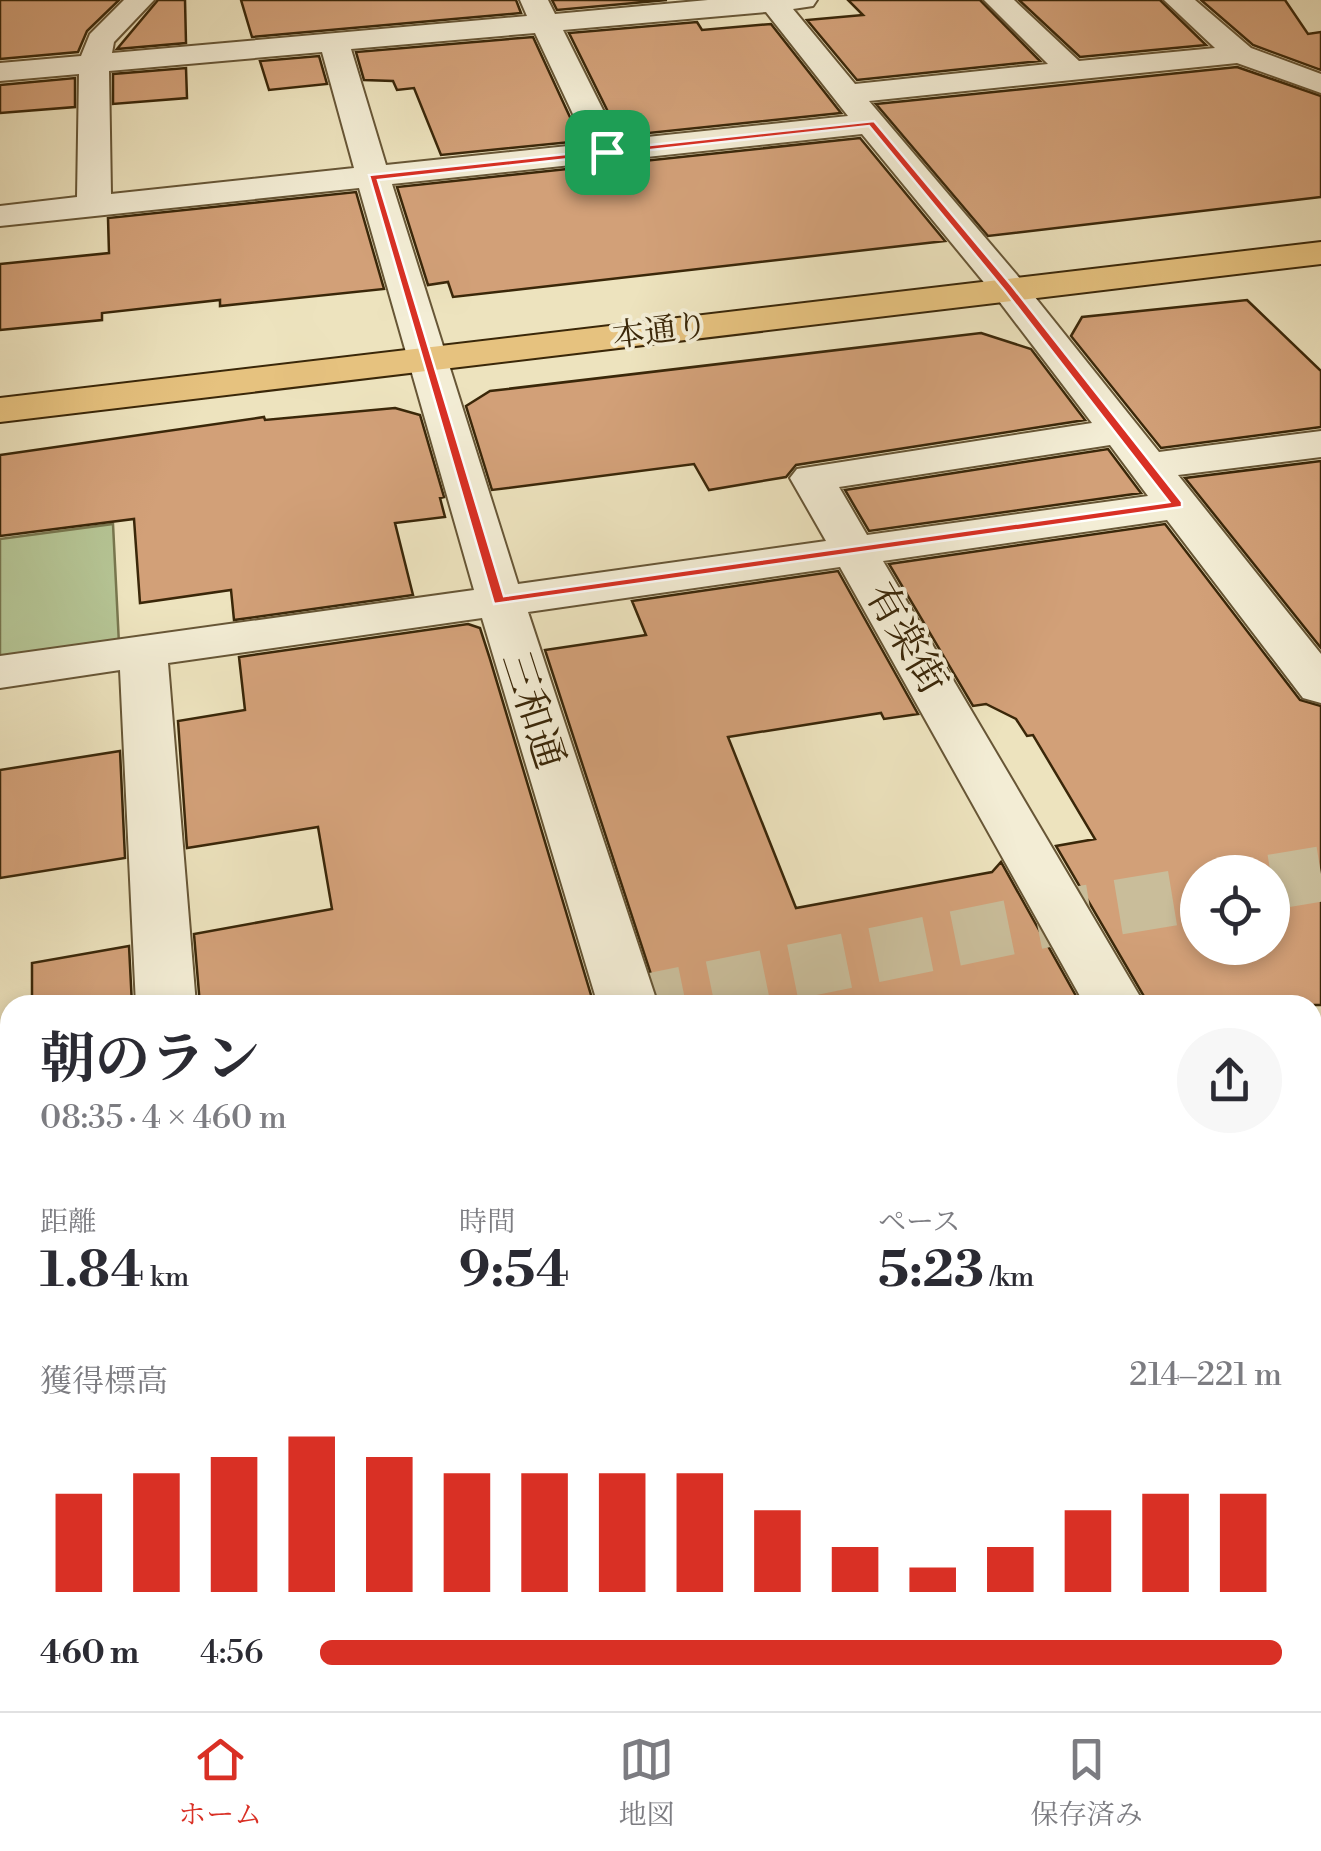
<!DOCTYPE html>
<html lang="ja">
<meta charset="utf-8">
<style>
body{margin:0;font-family:"Libre Bodoni","Noto Serif JP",serif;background:#f7f7f7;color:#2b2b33;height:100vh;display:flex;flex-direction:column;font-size:38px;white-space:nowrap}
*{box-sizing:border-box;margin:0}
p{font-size:32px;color:#7c7c81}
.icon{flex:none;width:55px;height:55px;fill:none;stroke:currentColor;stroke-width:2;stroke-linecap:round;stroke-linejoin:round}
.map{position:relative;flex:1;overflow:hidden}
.sheet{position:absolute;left:0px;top:995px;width:1322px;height:718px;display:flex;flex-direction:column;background:#fff;border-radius:30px 30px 0 0;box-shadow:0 5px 15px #0003}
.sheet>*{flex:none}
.controls{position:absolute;left:1180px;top:855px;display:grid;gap:20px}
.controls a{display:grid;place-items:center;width:110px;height:110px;border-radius:50%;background:#fff;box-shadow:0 5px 15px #0003;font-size:50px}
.pin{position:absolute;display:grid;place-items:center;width:85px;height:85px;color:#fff;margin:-42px;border-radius:20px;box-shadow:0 5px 15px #0006}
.round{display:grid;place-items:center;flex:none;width:105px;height:105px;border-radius:52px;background:#f7f7f7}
.headline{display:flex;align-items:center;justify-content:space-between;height:170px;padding:0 40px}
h1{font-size:55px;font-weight:700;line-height:75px}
.figures{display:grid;grid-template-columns:repeat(3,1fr);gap:15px;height:170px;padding:10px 40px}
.figures div{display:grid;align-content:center}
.figures b{font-size:50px;font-weight:700}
.figures small{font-size:28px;font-weight:400}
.figures p{font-size:28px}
.chart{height:280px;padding:20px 40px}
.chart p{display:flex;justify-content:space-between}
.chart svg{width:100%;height:180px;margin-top:10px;stroke:#d93025;stroke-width:6}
ul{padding:0 40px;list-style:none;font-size:32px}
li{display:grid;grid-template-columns:160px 120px 1fr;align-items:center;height:75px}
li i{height:25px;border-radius:12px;background:#d93025}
.menu{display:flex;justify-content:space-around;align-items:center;height:140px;border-top:2px solid #e1e1e2;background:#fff;font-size:28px;color:#7c7c81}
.menu a{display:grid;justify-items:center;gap:5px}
.menu .on{color:#d93025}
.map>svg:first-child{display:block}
</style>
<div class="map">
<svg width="1321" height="1711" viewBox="0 0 1321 1711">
<rect width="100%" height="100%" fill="#ede3be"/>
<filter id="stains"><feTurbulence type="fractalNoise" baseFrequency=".002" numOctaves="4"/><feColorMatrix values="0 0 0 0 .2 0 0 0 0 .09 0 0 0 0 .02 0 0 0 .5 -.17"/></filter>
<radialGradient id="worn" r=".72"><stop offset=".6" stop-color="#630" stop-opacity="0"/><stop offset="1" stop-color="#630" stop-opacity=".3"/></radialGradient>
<path fill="#b5c494" stroke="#78764e" stroke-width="2.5" d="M113 524 119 644 0 662V539Z"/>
<path fill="#d2a078" stroke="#3a2709" stroke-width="2.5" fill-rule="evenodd" d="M0 0H119L87 31 78 52 0 59Z
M158 0H185L186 43 117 49Z
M241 0H516L521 13 252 37Z
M552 0H667L557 10Z
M848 0H980L1040 61 857 80 807 20 863 15Z
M1019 0H1160L1206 45 1080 57Z
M1201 0H1285L1308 34 1321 32V70L1253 45Z
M697 22 702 30 771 24 841 113 620 136 569 33Z
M533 37 581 141 441 155 414 88 397 90 393 81 364 80 356 52Z
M319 56 327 84 269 90 260 61Z
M1237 67 1321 96V197L988 236 876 104Z
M186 68 187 98 113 104V74Z
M75 78V107L0 113V85Z
M860 138 945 241 453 297 448 282 428 285 397 187Z
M356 192 384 289 220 306V300L102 313V320L0 330V264L109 253 108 218Z
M1247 300 1321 371V427L1161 448 1071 336 1082 317Z
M981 333 1031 349 1085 420 796 465 786 477 709 490 694 464 492 490 466 406 490 391Z
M395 408 420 415 444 497 440 498 445 517 395 523 413 595 234 620 231 590 140 603 134 519 0 536V455L264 417 265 420Z
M1108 449 1141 493 869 531 845 490Z
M1321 461V648L1185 478Z
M1165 524 1300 700 1321 706V1005H1149L1056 846 1095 839 1033 735 1027 736 1016 719 986 704 973 706 889 564ZM1198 872H1272V948H1198Z
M838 571 918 714 884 719 881 713 728 737 796 908 992 872 1001 862 1081 1005H661L545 650 646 635 632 601Z
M468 624 480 628 490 659 594 1005H200L194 934 332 909 318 827 187 848 178 721 245 710 239 657Z
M120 751 125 858 0 878V770Z
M129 946 132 1005H32V963Z"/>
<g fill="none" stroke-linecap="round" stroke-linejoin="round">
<path stroke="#c9bd9a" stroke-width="55" stroke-dasharray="55 28" stroke-linecap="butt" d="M1272 882 1321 874
M630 1005 1065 916 1198 894"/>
<path stroke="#c9bd9a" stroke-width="71" stroke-dasharray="71 36" stroke-linecap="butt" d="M0 1117 10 1115"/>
<defs>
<path id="minor" d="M124 0H154L114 42 112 53 527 16 520 0H548L555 14 708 0H817L813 6 793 9 855 84 1048 64 984 0H1014L1079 61 1215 48 1164 0H1195L1251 48 1321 74V93L1237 63 869 101 1022 281 1159 452 1321 431V457L1178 475 1321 654V703L1303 698 1167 520 883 561 1145 1005H1085L840 567 528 612 658 1005H598L482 618 168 663 196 1005H136L120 670 0 688V656L474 590 359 188 0 226V206L77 197 79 74 0 81V63L81 56 90 34ZM766 12 848 116 618 140 563 30ZM535 33 587 144 386 165 351 49ZM322 52 354 168 111 194 109 71ZM862 134 996 297 1092 423 797 469 790 478 826 541 518 584 392 184ZM1110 445 1148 496 867 535 839 487Z
M1312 1320 1321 1323V1401L1312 1397Z
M164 1702H246V1711H164Z
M790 1702H872L874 1711H792Z"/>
<path id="highway" d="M1321 242V264L0 422V398Z"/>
</defs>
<use href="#minor" stroke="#675636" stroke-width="4"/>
<use href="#highway" stroke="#3a2709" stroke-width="4"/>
<use href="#minor" fill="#f3edd5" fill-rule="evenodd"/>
<use href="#highway" fill="#e6c27f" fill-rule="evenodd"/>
</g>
<path fill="#d93025" stroke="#fff" stroke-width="2.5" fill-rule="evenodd" d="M874 121 1012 286 1182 502V507L494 604 369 175ZM869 126 1005 291 1169 502 504 596 378 180Z"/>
<g text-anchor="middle" stroke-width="8" stroke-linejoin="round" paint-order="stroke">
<g font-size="32" fill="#3a2709" stroke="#f3edd5">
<text transform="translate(660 330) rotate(-7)" y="11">本通り</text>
</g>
<g font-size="40" fill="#3a2709" stroke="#f3edd5">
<text transform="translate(907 638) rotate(60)" y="14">有楽街</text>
<text transform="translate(534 710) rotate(72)" y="14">三和通</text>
</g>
</g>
<rect width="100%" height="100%" filter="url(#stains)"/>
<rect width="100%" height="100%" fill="url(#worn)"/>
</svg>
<div class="controls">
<a><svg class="icon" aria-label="locate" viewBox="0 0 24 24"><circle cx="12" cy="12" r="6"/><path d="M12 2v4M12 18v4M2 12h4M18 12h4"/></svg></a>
</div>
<div class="pin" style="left:607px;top:152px;background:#1e9e55"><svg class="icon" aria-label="arrive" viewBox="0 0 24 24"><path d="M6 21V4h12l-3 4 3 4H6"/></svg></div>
<section class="sheet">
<div class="headline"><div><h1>朝のラン</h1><p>08:35 · 4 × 460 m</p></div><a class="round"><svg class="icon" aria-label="share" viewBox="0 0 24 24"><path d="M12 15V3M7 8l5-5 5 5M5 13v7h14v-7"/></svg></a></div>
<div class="figures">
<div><p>距離</p><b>1.84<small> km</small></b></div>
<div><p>時間</p><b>9:54</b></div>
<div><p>ペース</p><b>5:23<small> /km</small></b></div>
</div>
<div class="chart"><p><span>獲得標高</span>214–221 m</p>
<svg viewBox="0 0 160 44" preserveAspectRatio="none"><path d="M5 44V20M15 44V15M25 44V11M35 44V6M45 44V11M55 44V15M65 44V15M75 44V15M85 44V15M95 44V24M105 44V33M115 44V38M125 44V33M135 44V24M145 44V20M155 44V20"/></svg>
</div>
<ul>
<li><b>460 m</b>4:56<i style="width:100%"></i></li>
</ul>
</section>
</div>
<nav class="menu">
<a class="on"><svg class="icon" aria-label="home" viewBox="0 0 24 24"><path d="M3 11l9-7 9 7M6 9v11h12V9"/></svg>ホーム</a>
<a><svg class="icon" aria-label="map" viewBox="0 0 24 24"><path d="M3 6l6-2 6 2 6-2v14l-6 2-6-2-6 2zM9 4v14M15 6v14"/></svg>地図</a>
<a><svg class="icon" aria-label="saved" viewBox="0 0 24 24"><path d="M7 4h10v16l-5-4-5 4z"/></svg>保存済み</a>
</nav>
